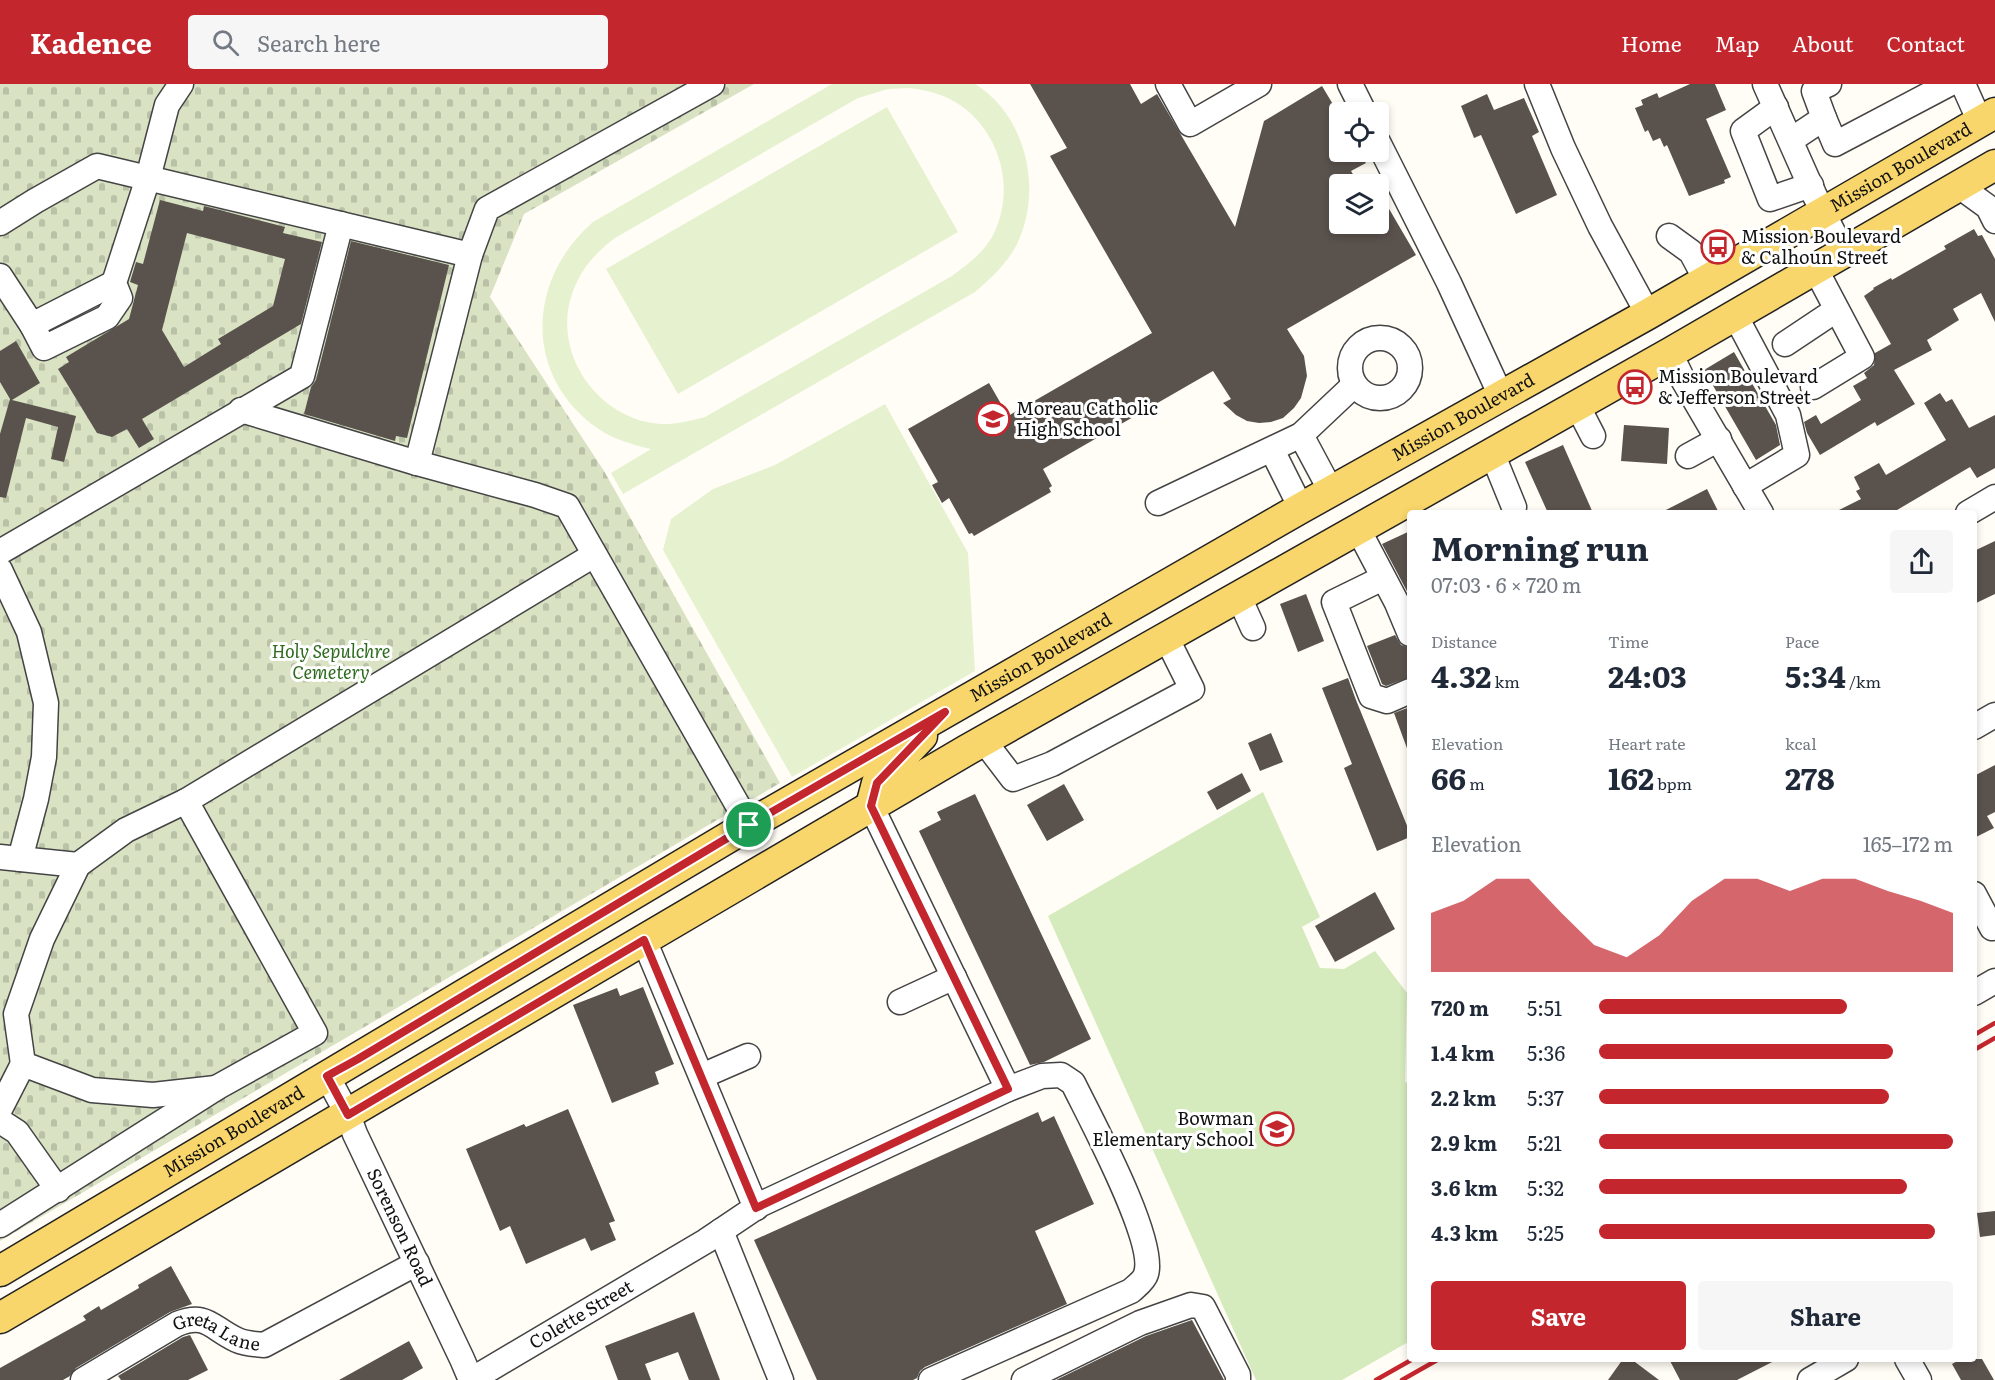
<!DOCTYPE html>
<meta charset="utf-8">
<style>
body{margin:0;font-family:Literata,serif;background:#f6f6f7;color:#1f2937;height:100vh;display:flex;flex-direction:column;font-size:22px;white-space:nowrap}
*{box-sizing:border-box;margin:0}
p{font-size:20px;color:#747a83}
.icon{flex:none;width:33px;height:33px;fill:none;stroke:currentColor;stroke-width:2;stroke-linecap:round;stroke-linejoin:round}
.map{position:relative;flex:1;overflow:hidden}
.details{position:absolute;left:1407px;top:426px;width:570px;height:852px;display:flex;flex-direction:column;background:#fff;border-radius:6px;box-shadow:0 3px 9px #0003}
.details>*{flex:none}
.controls{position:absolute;left:1329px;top:18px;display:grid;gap:12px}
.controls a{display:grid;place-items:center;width:60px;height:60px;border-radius:6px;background:#fff;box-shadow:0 3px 9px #0003;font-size:30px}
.pin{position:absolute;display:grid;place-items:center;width:51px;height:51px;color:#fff;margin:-26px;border:3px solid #fff;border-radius:50%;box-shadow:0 2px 6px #0007}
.round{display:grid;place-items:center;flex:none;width:63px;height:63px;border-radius:6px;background:#f6f6f7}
.headline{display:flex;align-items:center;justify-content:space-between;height:102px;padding:0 24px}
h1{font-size:33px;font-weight:700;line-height:45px}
.stats{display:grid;grid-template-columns:repeat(3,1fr);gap:9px;height:102px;padding:6px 24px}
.stats div{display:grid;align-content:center}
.stats b{font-size:30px;font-weight:700}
.stats small{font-size:16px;font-weight:400}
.stats p{font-size:16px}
.chart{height:168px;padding:12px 24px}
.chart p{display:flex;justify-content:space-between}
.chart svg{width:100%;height:108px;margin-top:6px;fill:#c4262e;opacity:.7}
.button{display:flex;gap:12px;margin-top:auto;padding:12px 24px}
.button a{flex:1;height:69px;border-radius:6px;background:#c4262e;color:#fff;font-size:24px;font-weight:700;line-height:69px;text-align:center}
.button a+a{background:#f6f6f7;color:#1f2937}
ul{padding:0 24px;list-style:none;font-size:20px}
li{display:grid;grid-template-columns:96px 72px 1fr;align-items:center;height:45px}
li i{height:15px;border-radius:8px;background:#c4262e}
header{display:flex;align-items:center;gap:36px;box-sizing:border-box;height:84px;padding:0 30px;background:#c4262e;color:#fff}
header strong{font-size:28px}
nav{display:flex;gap:33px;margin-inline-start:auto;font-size:21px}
.search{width:420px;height:54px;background:#f6f6f7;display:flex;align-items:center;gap:15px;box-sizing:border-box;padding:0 21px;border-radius:6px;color:#747a83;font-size:22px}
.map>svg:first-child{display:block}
</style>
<header>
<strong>Kadence</strong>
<div class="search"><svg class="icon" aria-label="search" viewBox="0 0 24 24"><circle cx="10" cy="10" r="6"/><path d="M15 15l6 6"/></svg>Search here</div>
<nav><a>Home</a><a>Map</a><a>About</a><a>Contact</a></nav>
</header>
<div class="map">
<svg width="1995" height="1296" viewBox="0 0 1995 1296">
<defs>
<pattern id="cemetery-stones" width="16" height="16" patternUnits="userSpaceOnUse" patternTransform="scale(1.5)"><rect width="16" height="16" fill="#d9e3c4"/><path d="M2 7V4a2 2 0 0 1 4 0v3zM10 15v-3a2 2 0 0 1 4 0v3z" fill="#b9c2a7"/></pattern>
</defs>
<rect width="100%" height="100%" fill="#fffdf5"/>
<path fill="#d5ebbd" d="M1263 708 1320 833 1302 843 1320 884 1344 885 1375 867 1407 909 1405 998 1410 999V1257L1342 1296H1256L1048 832Z"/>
<path fill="url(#cemetery-stones)" d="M0 0H754L524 130 490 213 604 387 780 699 0 1157Z"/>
<path fill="#e6f2cf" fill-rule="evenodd" d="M832 0H975C1027 32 1043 107 1017 160 1007 180 991 194 975 208L623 410 611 389 651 365C633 361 616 356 600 346 523 294 526 196 593 138ZM908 4C927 6 944 10 960 21 1002 50 1016 108 992 153 983 169 967 181 952 192L705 333C693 336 682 339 669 340 602 342 549 270 573 207 582 184 596 168 615 154L858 14 888 5Z
M887 23 958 148 678 310 606 185Z
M885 320 968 469 975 587 792 693 663 466 671 435 713 405 775 381Z"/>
<path fill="#5a524d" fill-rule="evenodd" d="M1030 0H1130L1141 20 1157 10 1235 143 1264 37 1322 2 1340 32V68H1359L1366 79 1351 87 1359 100H1340V140H1378V106L1416 171 1287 245 1304 272 1307 292 1301 314 1294 324 1283 334 1271 338 1259 339 1247 337 1236 331 1223 319 1231 315 1213 287 1043 385 1052 402 1049 404 1051 408 974 452 972 449 969 450 949 414 942 419 932 401 938 398 908 345 989 299 1008 332 1152 249 1050 72 1067 64Z
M1690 0H1715L1726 26 1706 35 1731 93 1724 96 1725 99 1689 112 1667 61 1664 63 1660 54 1653 57 1648 46 1645 48 1635 24 1643 21 1641 16 1657 9 1659 14Z
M1487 10 1494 26 1524 14 1539 48 1532 52 1557 111 1516 130 1481 51 1474 54 1461 22Z
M160 116 203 127 204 122 216 125 285 143 283 149 322 158 301 240 142 335 154 355 139 364 127 345 112 353 97 349 58 285 69 278 66 273 129 235 138 201 130 198 136 178 143 180ZM187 149 285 175 273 222 218 255 221 260 184 283 162 246Z
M1974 145 1978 152 1982 151 1995 175V238L1981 209 1953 225 1959 236 1927 256 1932 266 1894 286 1915 320 1877 342 1875 338 1820 371 1807 349 1804 338 1816 331 1821 340 1861 316 1853 302 1867 294 1864 289 1874 281 1875 269 1891 260 1864 212 1874 205 1873 204 1891 194 1892 196 1946 165 1944 162Z
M351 157 449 181 407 354 396 352 395 357 304 330 311 303 316 296Z
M16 257 40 299 12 316 76 332 64 378 51 375 58 343 26 334 6 414 0 413V350L10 315 0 298V267Z
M1734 268 1776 341 1780 361 1756 376 1704 286Z
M1940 309 1946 318 1952 315 1969 344 1995 331V384L1977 394 1970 383 1892 429H1833L1861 415 1856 407 1860 405 1854 393 1879 379 1886 391 1946 356 1924 319Z
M1624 341 1669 344 1667 380 1621 377Z
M1563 361 1593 429H1548L1525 378Z
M1707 405 1719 429H1660Z
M1410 447V513L1382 460Z
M1995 457V510L1974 520V467Z
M1306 510 1324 557 1298 568 1280 520Z
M1395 551 1401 561 1410 564V593L1386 602 1382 600 1367 562Z
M1348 594 1356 616 1410 749V753L1377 767 1344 684 1352 680 1322 604Z
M1410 623V667H1408L1394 629Z
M1271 649 1283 678 1260 687 1248 659Z
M1995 681V728L1987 732 1994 744 1974 754V692Z
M1242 689 1251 707 1217 726 1207 708Z
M1064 700 1084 736 1047 757 1027 721Z
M975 710 1091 955 1044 978 1030 981 919 747 941 736 937 728Z
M1375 808 1395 845 1335 878 1315 842Z
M643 903 674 980 655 988 659 1000 612 1019 573 921 617 904 620 912Z
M568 1025 615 1137 609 1139 616 1156 591 1167 585 1154 526 1180 510 1142 500 1147 466 1065 524 1040 526 1043Z
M1038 1028 1042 1038 1054 1032 1094 1120 1035 1147 1067 1220 925 1283 920 1287 917 1294 913 1296H817L754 1156Z
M1995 1127V1151L1980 1153 1977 1129Z
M171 1182 192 1220 170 1228 76 1284 70 1292 63 1296H0V1284L86 1236 83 1232 99 1222 101 1226 139 1204 138 1201Z
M694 1228 720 1296H689L678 1268 645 1280 651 1296H618L605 1262Z
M1192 1236 1224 1296H1056L1146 1252Z
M190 1251 208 1286 188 1296H121L118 1292 183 1253Z
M409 1257 423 1284 402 1296H339Z
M1623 1275H1631L1659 1296H1608Z
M1669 1275H1778L1737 1296H1680Z
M1961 1275H1982L1994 1296H1961L1952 1280Z"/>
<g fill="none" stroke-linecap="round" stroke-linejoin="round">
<defs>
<g id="minor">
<path d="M1168 0 1190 40 1259 0"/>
<path d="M1350 0 1364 28"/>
<path d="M1537 0 1563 64 1600 142 1648 230"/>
<path d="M1765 0 1814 110 1843 168"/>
<path d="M1963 0 1980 38"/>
<path d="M1776 23 1743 47 1770 115 1811 101"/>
<path d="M1824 34 1814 7 1829 0"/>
<path d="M1791 56 1824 34 1835 60 1949 0"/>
<path d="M1378 58 1449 199 1501 312"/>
<path d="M1959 102 1988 123 1995 137"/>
<path d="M0 139 35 117 97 82 470 171"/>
<path d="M1669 152 1691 168 1706 196"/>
<path d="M0 192 32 241 44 264 107 233 120 214 114 199 148 94 167 21 181 0"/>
<path d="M1735 231 1788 331 1797 371 1745 402"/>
<path d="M32 241 114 199"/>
<circle cx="1380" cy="284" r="30"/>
<path d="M1785 260 1836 226"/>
<path d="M1670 269 1682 294 1761 429"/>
<path d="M1813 303 1862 273 1815 184"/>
<path d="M1577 321 1593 352"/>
<path d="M241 326 417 379 535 411 567 422 749 741"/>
<path d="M1301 351 1331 407"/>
<path d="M1272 366 1301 424"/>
<path d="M1492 369 1514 423"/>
<path d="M1688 372 1719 355"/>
<path d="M417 379 470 171 487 125 712 0"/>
<path d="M1158 419 1301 351 1354 301"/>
<path d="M1968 429 1995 413"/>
<path d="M1358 445 1397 519 1410 550"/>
<path d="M0 468 302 292 341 140"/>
<path d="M0 486 29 548 46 619 44 673 36 715 20 775"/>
<path d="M1383 494 1334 518 1371 612 1387 617 1410 607"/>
<path d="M1239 513 1253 544"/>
<path d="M1974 643 1995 631"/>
<path d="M984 657 1013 695 1052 680 1192 605 1166 553"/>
<path d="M871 722 1008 1005"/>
<path d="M0 773 78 781"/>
<path d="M1974 810 1992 844 1995 842"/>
<path d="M644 856 756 1124"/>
<path d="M1974 909 1995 897"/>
<path d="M900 918 954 893"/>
<path id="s1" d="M327 992 348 1031 355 1050 462 1275 471 1296"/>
<path d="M702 992 748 972"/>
<path d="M216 1004 153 1011 92 1006 23 980 16 930 42 855 78 781 126 746 186 717 594 471"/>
<path d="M0 1025 23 980"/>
<path d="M0 1037 17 1048 58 1106"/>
<path d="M0 1141 216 1004 315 949 186 717"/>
<path d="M721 1147 781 1296"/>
<path d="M1907 1275 1919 1296"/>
<path id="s2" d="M83 1296 177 1240C207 1228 211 1244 237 1256 246 1260 254 1260 264 1261L417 1179"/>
<path id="s3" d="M471 1296 706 1157 761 1120 1008 1005 1042 992 1061 991 1073 999C1090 1034 1157 1157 1146 1190 1144 1197 1135 1203 1131 1207L931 1296"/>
<path d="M1024 1296 1140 1239 1191 1221 1203 1223 1238 1291V1296"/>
<path d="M1810 1296 1846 1275"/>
</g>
<g id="major">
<path d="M871 722 877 699 922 652"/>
<path id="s4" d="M0 1187 749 741 1301 424 1648 230 1995 29"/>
<path d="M0 1234 967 666 1670 269 1995 81"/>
</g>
</defs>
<use href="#minor" stroke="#444" stroke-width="27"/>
<use href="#major" stroke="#222" stroke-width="33"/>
<use href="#minor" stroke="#fff" stroke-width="24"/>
<use href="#major" stroke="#f9d66b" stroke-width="30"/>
<path stroke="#c4262e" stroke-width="4.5" d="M1974 951 1995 939
M1974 966 1995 954
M1376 1296 1413 1275
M1402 1296 1439 1275"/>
</g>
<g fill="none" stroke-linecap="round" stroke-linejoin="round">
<defs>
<path id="route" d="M945 628 877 699 871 722 1008 1005 756 1124 644 856 348 1031 327 992 358 975 749 741Z"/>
</defs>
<use href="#route" stroke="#fff" stroke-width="12"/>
<use href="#route" stroke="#c4262e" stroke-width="8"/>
</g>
<defs>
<symbol id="bus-ring" viewBox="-11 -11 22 22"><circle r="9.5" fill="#fff" stroke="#c4262e" stroke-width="1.5"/><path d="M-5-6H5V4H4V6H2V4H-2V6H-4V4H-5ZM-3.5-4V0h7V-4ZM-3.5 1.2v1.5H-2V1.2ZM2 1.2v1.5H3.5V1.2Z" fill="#c4262e"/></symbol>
<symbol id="school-ring" viewBox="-11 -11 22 22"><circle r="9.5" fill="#fff" stroke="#c4262e" stroke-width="1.5"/><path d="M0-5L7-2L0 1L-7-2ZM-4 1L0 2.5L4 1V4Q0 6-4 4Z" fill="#c4262e"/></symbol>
</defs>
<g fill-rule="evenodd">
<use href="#bus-ring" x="1699" y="144" width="38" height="38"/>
<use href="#bus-ring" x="1616" y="284" width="38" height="38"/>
<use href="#school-ring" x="974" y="316" width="38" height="38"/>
<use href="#school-ring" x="1258" y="1026" width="38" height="38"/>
</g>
<g text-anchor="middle" stroke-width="6" stroke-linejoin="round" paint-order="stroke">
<g font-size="18" fill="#111" stroke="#fff">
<text dy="6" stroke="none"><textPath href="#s4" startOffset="2198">Mission Boulevard</textPath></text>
<text dy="6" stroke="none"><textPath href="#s4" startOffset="1694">Mission Boulevard</textPath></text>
<text dy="6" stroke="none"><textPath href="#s4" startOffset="1208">Mission Boulevard</textPath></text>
<text dy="6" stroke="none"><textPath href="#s4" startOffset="272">Mission Boulevard</textPath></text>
<text dy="6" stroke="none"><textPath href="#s1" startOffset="168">Sorenson Road</textPath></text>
<text dy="6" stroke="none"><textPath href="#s3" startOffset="128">Colette Street</textPath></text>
<text dy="6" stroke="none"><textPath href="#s2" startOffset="152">Greta Lane</textPath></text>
</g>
<g font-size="18" fill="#111" stroke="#fff" text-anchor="start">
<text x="1741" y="159">Mission Boulevard<tspan x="1741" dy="21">&amp; Calhoun Street</tspan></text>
<text x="1658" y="299">Mission Boulevard<tspan x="1658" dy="21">&amp; Jefferson Street</tspan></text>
<text x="1016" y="331">Moreau Catholic<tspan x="1016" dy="21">High School</tspan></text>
<text x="1254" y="1041" text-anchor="end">Bowman<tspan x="1254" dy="21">Elementary School</tspan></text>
</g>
<g font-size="18" font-style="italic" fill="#2f6b1f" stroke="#fff">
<text x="331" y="574">Holy Sepulchre<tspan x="331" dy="21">Cemetery</tspan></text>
</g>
</g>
</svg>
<div class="controls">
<a><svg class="icon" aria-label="locate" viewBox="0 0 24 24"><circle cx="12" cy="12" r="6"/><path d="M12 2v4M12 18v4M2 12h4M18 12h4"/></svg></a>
<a><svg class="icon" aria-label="layers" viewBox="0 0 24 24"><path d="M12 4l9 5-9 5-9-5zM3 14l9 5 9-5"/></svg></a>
</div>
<div class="pin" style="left:749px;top:741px;background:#1e9e55"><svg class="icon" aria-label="arrive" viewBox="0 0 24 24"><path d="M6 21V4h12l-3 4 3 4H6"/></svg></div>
<section class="details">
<div class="headline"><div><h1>Morning run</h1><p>07:03 · 6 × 720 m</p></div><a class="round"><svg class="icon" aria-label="share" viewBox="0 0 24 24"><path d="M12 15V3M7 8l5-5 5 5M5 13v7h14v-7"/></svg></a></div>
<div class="stats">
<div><p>Distance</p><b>4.32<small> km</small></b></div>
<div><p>Time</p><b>24:03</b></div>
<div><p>Pace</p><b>5:34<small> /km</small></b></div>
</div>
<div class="stats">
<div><p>Elevation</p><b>66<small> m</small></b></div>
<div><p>Heart rate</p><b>162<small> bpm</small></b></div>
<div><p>kcal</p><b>278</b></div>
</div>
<div class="chart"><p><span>Elevation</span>165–172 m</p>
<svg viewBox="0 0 160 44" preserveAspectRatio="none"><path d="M0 44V20L10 15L20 6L30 6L40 20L50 33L60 38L70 29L80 15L90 6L100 6L110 11L120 6L130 6L140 11L150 15L160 20V44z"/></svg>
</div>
<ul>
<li><b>720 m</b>5:51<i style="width:70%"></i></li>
<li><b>1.4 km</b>5:36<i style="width:83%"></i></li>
<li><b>2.2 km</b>5:37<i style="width:82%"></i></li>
<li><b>2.9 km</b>5:21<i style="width:100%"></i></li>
<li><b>3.6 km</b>5:32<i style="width:87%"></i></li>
<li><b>4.3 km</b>5:25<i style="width:95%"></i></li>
</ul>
<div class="button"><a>Save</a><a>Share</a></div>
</section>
</div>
